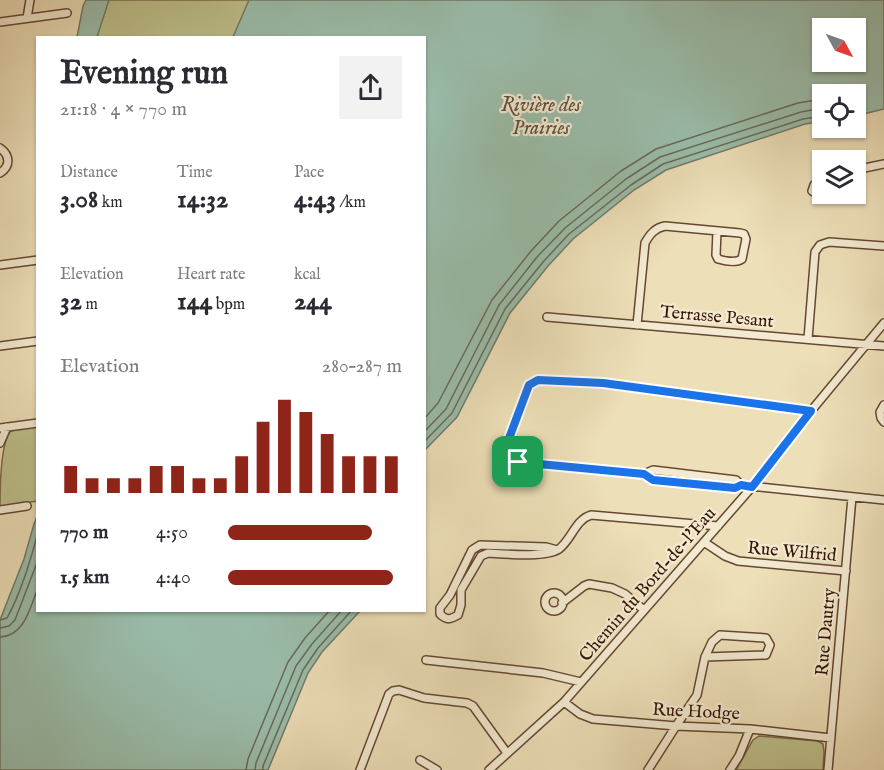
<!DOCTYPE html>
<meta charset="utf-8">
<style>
body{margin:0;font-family:"IM FELL English",serif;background:#f2f2f3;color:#2b2b33;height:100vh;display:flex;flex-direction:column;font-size:22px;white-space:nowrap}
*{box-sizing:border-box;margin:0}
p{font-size:20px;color:#7c7c81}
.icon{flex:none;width:33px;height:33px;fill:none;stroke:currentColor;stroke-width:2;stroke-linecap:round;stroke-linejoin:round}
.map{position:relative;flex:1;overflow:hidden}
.drawer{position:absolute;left:36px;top:36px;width:390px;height:576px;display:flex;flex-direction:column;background:#fff;border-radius:0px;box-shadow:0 2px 4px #0004}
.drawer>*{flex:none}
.needle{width:39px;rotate:130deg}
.buttons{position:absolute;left:812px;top:18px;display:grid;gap:12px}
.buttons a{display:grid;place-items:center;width:54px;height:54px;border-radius:0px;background:#fff;box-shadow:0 2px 4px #0004;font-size:30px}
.pin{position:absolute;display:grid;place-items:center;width:51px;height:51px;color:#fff;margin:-26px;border-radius:12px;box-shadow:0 3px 9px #0006}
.round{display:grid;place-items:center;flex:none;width:63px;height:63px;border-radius:0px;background:#f2f2f3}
.headline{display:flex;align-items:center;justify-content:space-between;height:102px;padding:0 24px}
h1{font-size:33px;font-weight:700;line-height:45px}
.figures{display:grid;grid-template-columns:repeat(3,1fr);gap:9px;height:102px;padding:6px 24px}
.figures div{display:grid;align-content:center}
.figures b{font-size:26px;font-weight:700}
.figures small{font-size:16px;font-weight:400}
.figures p{font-size:16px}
.chart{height:168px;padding:12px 24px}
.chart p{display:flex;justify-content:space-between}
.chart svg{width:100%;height:108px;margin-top:6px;stroke:#8f2418;stroke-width:6}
ul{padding:0 24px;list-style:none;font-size:20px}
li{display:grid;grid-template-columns:96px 72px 1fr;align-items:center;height:45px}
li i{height:15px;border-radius:8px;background:#8f2418}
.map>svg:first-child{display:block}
</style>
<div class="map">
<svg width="884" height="770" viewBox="0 0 884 770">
<rect width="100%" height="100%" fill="#eddfb8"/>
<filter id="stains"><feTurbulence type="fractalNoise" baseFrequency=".00333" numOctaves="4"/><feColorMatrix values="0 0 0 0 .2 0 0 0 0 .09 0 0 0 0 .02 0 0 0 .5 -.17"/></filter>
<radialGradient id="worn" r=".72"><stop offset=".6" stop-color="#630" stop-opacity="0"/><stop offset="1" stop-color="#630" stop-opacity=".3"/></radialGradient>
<path fill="#bdc08b" stroke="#7a6b48" stroke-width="1.5" d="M97 0H301L273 37 86 38Z
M37 426V501L0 507C0 488 0 445 10 432 14 428 31 427 37 426Z
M759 736 818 741 823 744 824 752 823 770H736L753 740Z"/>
<path fill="#9abdab" stroke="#727a69" stroke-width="1.5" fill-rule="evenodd" d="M86 0H109L97 37H77L83 6Z
M249 0H884V109L855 116V94H822V121L805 124 666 170 634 190 573 239 548 266 510 313 457 417 425 450 424 38 233 37ZM855 28V62H822V28Z
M37 517 38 610 360 611 322 652 308 673 268 770H0V620L24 559 34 524Z"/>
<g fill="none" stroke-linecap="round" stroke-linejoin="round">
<path stroke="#686a58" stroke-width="1.5" d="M424 419 438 403 492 300 531 251 559 221 621 171 656 149 798 103 822 99
M424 432 446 409 499 305 537 257 565 228 626 179 660 157 801 112 822 108
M424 442 452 413 505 309 543 262 569 234 631 185 663 164 803 119 822 116
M0 620 7 618C21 593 30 561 38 533
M0 628 9 626 15 620 38 560
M0 637C25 636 30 607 38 588
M246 770 248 759 288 662 305 638 330 610
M255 770 256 763 296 666 312 644 342 610
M263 770V766L303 670 318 648 352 610"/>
<defs>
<path id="minor" d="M27 18 30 0
M0 22 67 13
M0 148C10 155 11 166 0 173
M855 170 884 164
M822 178 814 185 812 191 817 194H833
M0 265 38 260
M547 317 884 346
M637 325 645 243C650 234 655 228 665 226L740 233 744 234 746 239 742 259C736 263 725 261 718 259L716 255 717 231
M808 339 815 252 820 245 829 242 884 246
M0 346 38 341
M884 405 880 412 881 418 884 422
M811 411 603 383 538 380 529 385 505 449 510 460 518 462 644 474 653 480 734 488 741 485 884 500
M0 428 38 423
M0 443 7 427
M644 474 653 470 736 480 741 485
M0 510 27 506
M704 542 725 556 738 561 846 571
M557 550 546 547 480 545 472 550 450 595 440 608V614C447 621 451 619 458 615L461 605V590L481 556 488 553C506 554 545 558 559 549 572 539 575 520 591 515L718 526
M545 602a9 9 0 1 1 18 0a9 9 0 1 1-18 0Z
M562 603 584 586 589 584 612 588 625 594 644 610
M426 660 543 673 581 682
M564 702 580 714 593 719 676 726 750 729 831 738
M420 760 437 770
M360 770 389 694 393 691 399 690 424 698 467 703 473 706 507 753
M489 770 564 702 752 487 811 411 884 323
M648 770 676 726 697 695 705 657 712 642 720 635 766 638 770 645 766 655 705 657
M730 770 739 756 750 729
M828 770 852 497"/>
</defs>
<use href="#minor" stroke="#644832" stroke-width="10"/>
<use href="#minor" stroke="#f3ead1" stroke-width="7"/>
</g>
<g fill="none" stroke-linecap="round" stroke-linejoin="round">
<defs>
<path id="route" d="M538 380 603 383 811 411 752 487 741 485 735 488 653 480 644 474 518 462 510 460 505 449 529 385Z"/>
</defs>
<use href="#route" stroke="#fff" stroke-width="12"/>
<use href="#route" stroke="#1a73e8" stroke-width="8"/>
</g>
<g text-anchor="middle" stroke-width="4.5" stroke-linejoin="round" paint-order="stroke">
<g font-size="18" fill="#371606" stroke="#f3ead1">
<text transform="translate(717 316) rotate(5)" y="6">Terrasse Pesant</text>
<text transform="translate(792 551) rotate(5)" y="6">Rue Wilfrid</text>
<text transform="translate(647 584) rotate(-49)" y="6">Chemin du Bord-de-l'Eau</text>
<text transform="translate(825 632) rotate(-85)" y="6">Rue Dautry</text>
<text transform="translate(696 711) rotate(3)" y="6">Rue Hodge</text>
</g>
<g font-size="20" font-style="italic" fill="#5a5040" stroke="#f3ead1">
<text x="541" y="111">Rivière des<tspan x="541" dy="23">Prairies</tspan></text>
</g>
</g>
<rect width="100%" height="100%" filter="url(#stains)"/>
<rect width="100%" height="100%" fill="url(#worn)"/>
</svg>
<div class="buttons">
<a><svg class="needle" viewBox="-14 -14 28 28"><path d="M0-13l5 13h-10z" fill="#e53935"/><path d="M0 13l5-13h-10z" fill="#7c7c81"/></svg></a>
<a><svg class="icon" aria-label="locate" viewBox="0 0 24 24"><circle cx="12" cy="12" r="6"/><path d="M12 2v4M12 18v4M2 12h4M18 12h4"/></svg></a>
<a><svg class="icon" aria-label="layers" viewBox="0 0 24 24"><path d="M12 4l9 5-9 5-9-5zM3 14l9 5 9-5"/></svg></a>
</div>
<div class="pin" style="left:518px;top:462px;background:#1e9e55"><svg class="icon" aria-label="arrive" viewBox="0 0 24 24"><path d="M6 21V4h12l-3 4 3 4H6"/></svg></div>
<section class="drawer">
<div class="headline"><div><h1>Evening run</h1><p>21:18 · 4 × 770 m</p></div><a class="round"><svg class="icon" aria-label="share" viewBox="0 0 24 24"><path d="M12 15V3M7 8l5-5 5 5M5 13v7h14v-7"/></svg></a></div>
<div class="figures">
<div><p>Distance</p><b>3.08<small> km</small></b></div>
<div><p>Time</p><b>14:32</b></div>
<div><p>Pace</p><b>4:43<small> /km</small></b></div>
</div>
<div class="figures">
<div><p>Elevation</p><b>32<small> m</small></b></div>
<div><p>Heart rate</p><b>144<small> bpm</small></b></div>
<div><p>kcal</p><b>244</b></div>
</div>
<div class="chart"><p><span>Elevation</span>280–287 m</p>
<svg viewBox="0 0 160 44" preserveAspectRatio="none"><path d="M5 44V33M15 44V38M25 44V38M35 44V38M45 44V33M55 44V33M65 44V38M75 44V38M85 44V29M95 44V15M105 44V6M115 44V11M125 44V20M135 44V29M145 44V29M155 44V29"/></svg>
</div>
<ul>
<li><b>770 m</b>4:50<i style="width:83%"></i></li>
<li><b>1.5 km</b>4:40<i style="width:95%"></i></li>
</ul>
</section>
</div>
